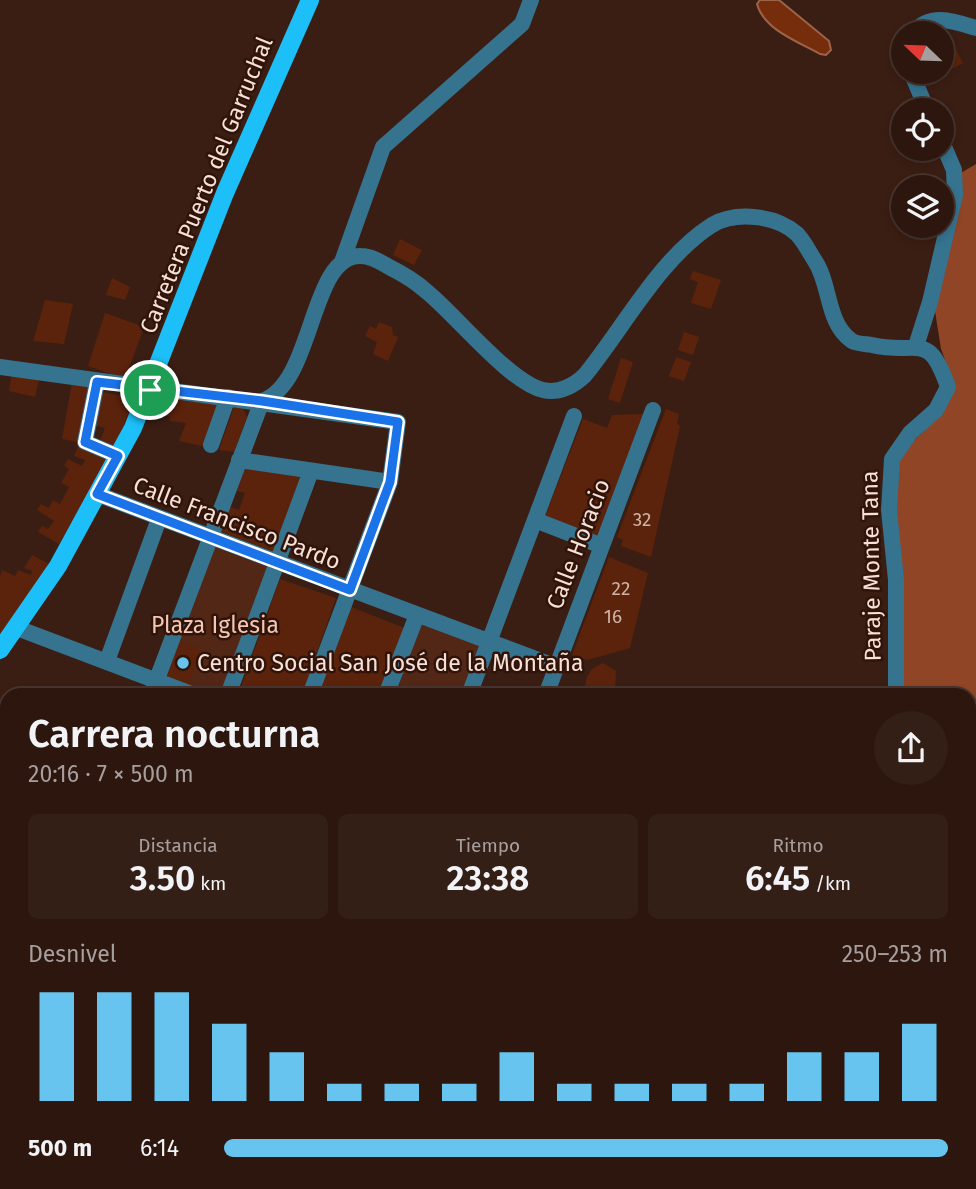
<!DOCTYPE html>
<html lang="es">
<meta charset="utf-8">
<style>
body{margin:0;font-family:"Fira Sans",sans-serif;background:#341f17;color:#f1f3f6;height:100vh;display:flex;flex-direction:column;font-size:26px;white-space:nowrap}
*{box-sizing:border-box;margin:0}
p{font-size:23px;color:#a69f9e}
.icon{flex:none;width:38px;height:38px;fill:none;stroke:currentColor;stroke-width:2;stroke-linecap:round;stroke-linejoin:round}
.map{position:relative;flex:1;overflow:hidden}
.sheet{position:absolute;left:0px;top:688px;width:976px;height:502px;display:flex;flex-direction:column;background:#2c160e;border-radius:21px 21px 0 0;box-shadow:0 4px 10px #0003,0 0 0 2px #48352e}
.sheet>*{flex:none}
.needle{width:46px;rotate:293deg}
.buttons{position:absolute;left:891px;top:21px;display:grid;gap:14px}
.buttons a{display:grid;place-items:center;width:63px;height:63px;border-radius:50%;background:#2c160e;box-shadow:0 4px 10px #0003,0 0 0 2px #48352e;font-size:35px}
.pin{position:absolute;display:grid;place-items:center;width:60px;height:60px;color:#fff;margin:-30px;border:4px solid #fff;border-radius:50%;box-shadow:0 2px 7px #0007}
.round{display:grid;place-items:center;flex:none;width:74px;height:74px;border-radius:37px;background:#341f17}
.summary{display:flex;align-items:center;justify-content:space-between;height:119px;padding:0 28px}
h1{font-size:38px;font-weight:600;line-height:52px}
.metrics{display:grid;grid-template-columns:repeat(3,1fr);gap:10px;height:119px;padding:7px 28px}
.metrics div{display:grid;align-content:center;border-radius:10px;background:#341f17;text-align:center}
.metrics b{font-size:35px;font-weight:600}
.metrics small{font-size:19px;font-weight:400}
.metrics p{font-size:19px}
.chart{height:196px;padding:14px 28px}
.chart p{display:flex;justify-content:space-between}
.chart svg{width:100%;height:126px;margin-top:7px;stroke:#66c4ef;stroke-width:6}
ul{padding:0 28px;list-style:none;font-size:23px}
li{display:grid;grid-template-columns:112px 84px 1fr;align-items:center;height:52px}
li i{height:18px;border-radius:9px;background:#66c4ef}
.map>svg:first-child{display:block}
</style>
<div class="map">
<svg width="976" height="1189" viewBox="0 0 976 1189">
<rect width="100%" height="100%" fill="#3b1e13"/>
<path fill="#522716" d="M210 538 277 563 228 695H151Z
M417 615 489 642 469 695H386Z"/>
<path fill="#8f4526" d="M976 164V1138L970 1125V695H900L894 476 899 455 927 428 951 376 941 349 935 311 959 174Z"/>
<path fill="#752d0c" stroke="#9c634a" stroke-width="2" d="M760 0H779L829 41 831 50 826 55 820 54C799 42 764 30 757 4Z"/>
<path fill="#5b230b" d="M946 31 963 63 937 77 934 72H942V33Z
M400 239 422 250 414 265 393 255Z
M693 271 721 280 711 309 691 303 698 282 690 279Z
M112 278 130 287 125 300 106 295Z
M45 300 73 304 64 344 33 341Z
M105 313 144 327 125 379 88 366Z
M379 322 392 327 393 335 398 337 388 361 373 354 377 342 365 336 370 326 376 329Z
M684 332 699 337 693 355 678 350Z
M676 357 691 362 684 381 669 376Z
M621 358 633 362 620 403 608 399Z
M12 374 39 379 35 397 9 391Z
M72 382 92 387 78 442 62 439Z
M99 391 134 399 114 449 99 443 105 428 94 425Z
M164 398 221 405 206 447 179 441 186 423 170 421V417L152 410 156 402Z
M234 407 243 408 247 417 234 452 219 450Z
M666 409 679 414 677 424 680 426 651 557 621 546 623 540 617 537Z
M643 414 598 536 545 516 583 419 607 428 612 415Z
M79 444 109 457 59 544 38 532 42 526 48 529 54 521 37 510 41 504 49 508 53 500 60 504 69 487 61 483 69 469 64 466 68 459 82 466 85 460 74 456Z
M244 468 302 475 275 552 220 531 230 507 239 510 245 493 237 491Z
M32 555 49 564 0 637V577L2 570 15 576 18 570 31 575 32 571 24 568Z
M609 557 648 573 630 648 587 660 572 655Z
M280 579 336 598 302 695H238Z
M351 607 407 629 381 695H318Z
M179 641 201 649 188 685 166 676Z
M603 663 616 671 615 695H583L587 676 593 668Z
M0 765 7 767V801L0 799Z"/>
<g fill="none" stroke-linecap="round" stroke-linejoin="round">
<path stroke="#35738f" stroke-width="16" d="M913 33C930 12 954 21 976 28
M911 72 927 110
M342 262 383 147 522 24 531 0
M916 346 930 302 955 195 954 170 942 142
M0 367 398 422 390 482 310 695
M97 382 85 442 118 456
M262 401C315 383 309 254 361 256 372 256 382 263 391 268 403 274 416 282 426 291 455 314 510 383 543 390 559 394 575 385 585 375 624 327 660 258 712 225 736 211 776 215 797 234 804 241 809 252 815 261 831 285 826 323 852 341 857 344 867 344 872 345 919 356 928 329 948 387L936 410 910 433 892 459 889 510 896 580V695
M211 445 228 397
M239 460 390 482
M97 494 557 667
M535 520 602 546
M17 628 194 695
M107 661 159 519
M151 695 262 401
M228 695 311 471
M386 695 417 615
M469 695 574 416
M546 695 653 410
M0 756 7 758
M0 809 7 811
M970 1138 976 1149"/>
<path stroke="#1dbff8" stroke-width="18" d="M0 650 58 566 133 428 225 193 310 0"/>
</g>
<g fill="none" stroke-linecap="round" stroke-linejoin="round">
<defs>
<path id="route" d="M97 382 262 401 398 422 390 482 350 590 97 494 118 456 85 442Z"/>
</defs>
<use href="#route" stroke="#fff" stroke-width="14"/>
<use href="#route" stroke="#1a73e8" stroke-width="9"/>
</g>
<circle fill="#66c4ef" stroke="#311409" stroke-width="2.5" cx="183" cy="663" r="7"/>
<g text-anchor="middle" stroke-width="5" stroke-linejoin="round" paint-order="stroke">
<g font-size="19" fill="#cfb2a6">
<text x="642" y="526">32</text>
<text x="621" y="595">22</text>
<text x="613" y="623">16</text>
</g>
<g font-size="23" fill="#f6e1d9" stroke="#311409">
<text transform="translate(206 185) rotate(-68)" y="8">Carretera Puerto del Garruchal</text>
<text transform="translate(237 523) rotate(21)" y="8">Calle Francisco Pardo</text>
<text transform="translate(578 544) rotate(-69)" y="8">Calle Horacio</text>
<text transform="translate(871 566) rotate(-91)" y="8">Paraje Monte Tana</text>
</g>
<g font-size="23" fill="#f3c7b6" stroke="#311409">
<text x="215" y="633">Plaza Iglesia</text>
</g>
<g font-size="23" fill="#f6e1d9" stroke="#311409" text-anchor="start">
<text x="197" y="671">Centro Social San José de la Montaña</text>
</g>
</g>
</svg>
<div class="buttons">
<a><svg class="needle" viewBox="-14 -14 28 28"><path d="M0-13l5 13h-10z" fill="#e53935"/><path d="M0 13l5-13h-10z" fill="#a69f9e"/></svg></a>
<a><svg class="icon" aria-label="locate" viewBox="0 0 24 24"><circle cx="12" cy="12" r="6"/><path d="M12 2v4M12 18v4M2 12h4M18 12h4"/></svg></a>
<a><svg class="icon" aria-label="layers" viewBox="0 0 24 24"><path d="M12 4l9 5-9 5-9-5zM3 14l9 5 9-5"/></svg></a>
</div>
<div class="pin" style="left:150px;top:390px;background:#1e9e55"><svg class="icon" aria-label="arrive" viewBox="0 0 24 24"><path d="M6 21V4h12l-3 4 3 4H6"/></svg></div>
<section class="sheet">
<div class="summary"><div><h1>Carrera nocturna</h1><p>20:16 · 7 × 500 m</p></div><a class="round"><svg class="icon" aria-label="share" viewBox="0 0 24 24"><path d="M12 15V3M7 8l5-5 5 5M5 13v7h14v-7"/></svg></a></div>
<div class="metrics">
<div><p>Distancia</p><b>3.50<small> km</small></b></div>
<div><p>Tiempo</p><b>23:38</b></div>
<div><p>Ritmo</p><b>6:45<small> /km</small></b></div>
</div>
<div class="chart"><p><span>Desnivel</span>250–253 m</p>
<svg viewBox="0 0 160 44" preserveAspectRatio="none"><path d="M5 44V6M15 44V6M25 44V6M35 44V17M45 44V27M55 44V38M65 44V38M75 44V38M85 44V27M95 44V38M105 44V38M115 44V38M125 44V38M135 44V27M145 44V27M155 44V17"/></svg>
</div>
<ul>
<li><b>500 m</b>6:14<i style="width:100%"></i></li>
</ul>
</section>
</div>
